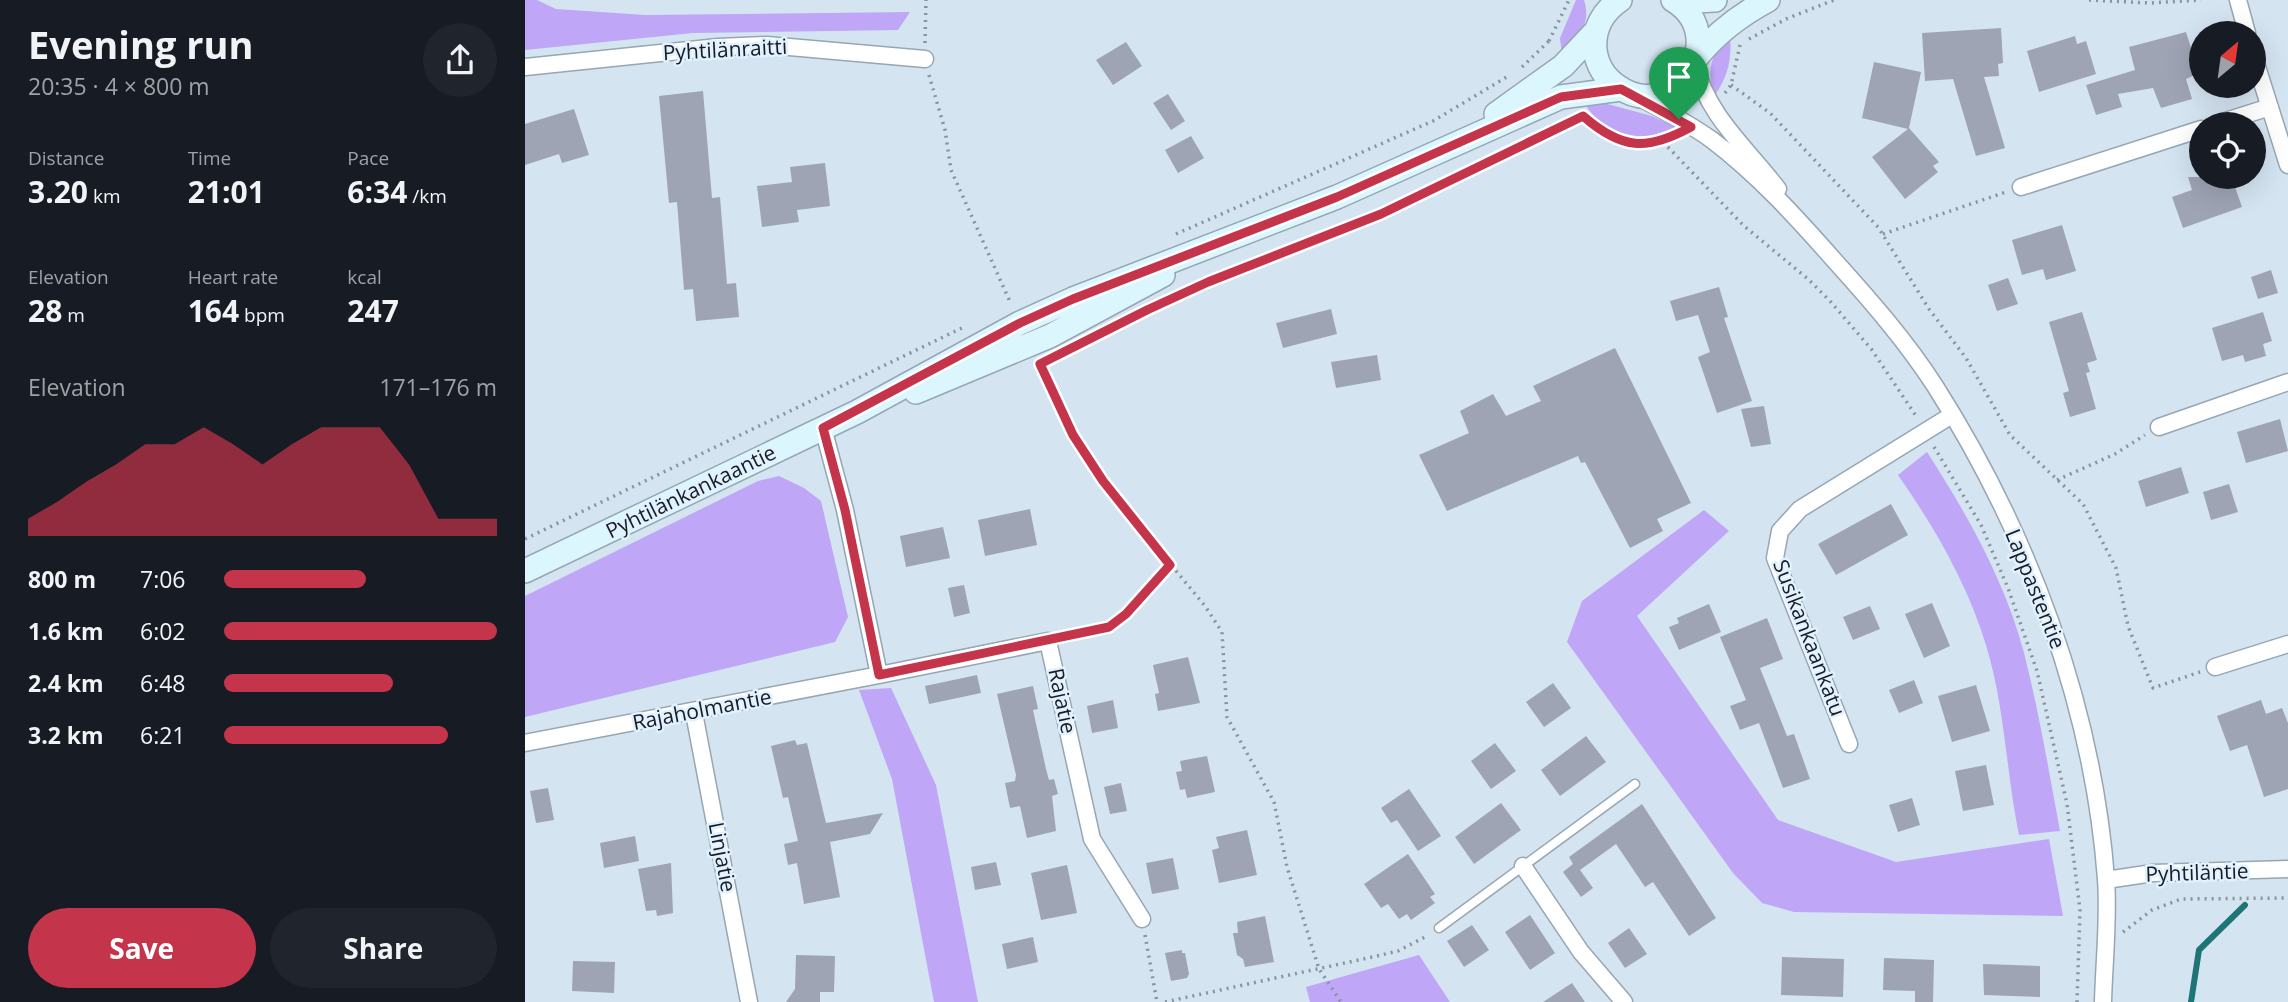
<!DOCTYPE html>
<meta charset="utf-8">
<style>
body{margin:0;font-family:"Open Sans",sans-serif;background:#20242c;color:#f1f3f6;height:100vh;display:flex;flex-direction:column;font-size:26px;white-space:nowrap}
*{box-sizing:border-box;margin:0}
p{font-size:23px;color:#9ea1a6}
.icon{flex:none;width:38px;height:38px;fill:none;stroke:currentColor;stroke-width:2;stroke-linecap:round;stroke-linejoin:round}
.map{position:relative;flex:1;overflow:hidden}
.drawer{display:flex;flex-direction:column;background:#171b24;width:525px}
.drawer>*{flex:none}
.needle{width:46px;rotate:29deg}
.tools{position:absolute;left:1664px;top:21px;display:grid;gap:14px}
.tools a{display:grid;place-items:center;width:77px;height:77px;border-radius:50%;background:#171b24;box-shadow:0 7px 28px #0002;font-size:35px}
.pin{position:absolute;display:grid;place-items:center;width:60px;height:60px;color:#fff;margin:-72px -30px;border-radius:50% 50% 50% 0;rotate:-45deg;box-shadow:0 0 7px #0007}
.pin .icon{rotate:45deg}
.round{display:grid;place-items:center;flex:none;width:74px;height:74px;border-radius:37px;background:#20242c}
.overview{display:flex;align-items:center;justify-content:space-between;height:119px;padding:0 28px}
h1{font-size:38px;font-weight:700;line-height:52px}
.figures{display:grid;grid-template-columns:repeat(3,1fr);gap:10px;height:119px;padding:7px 28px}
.figures div{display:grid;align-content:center}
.figures b{font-size:30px;font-weight:700}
.figures small{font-size:19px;font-weight:400}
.figures p{font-size:19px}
.chart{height:196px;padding:14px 28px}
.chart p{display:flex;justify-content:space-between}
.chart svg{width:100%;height:126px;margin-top:7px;fill:#c4344a;opacity:.7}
.primary-button{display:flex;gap:14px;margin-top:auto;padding:14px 28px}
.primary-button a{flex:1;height:80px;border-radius:42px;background:#c4344a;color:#fff;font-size:28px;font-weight:700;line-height:80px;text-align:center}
.primary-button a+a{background:#20242c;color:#f1f3f6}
ul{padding:0 28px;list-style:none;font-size:23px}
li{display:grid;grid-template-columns:112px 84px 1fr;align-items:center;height:52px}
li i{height:18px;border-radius:9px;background:#c4344a}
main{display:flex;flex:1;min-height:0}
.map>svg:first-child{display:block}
</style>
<main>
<section class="drawer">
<div class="overview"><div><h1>Evening run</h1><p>20:35 · 4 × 800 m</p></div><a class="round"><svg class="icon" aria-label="share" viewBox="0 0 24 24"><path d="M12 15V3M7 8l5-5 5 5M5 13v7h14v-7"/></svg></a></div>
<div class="figures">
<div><p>Distance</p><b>3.20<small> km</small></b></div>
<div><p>Time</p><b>21:01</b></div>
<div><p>Pace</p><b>6:34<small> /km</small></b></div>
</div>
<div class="figures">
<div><p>Elevation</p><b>28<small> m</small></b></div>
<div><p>Heart rate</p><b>164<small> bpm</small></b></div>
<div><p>kcal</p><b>247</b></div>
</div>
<div class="chart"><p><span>Elevation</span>171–176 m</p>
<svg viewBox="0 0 160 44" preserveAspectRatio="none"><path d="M0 44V38L10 32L20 25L30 19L40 12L50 12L60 6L70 12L80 19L90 12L100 6L110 6L120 6L130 19L140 38L150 38L160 38V44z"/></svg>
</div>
<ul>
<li><b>800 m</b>7:06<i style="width:52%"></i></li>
<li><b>1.6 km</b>6:02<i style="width:100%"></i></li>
<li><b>2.4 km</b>6:48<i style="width:62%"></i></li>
<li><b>3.2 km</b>6:21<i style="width:82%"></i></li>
</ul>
<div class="primary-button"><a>Save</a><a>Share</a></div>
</section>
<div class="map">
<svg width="1763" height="1002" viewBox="0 0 1763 1002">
<rect width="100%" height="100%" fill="#d4e4f1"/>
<path fill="#bfa6f7" d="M0 0H12L31 9 120 15 385 12 373 30 168 33 0 50Z
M1051 0H1059C1067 25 1052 38 1037 55L1035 38Z
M1205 36C1207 59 1203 76 1190 95 1181 72 1185 52 1205 36Z
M1064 99 1127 116 1150 127C1118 147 1073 132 1058 100Z
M1402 452C1442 514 1480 581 1499 653 1514 712 1524 772 1535 831L1494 835C1481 772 1480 707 1461 645 1442 583 1410 528 1373 475Z
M254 476 279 488 296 501 323 617 310 642 0 717V596L233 481Z
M1179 510 1204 531 1112 616 1253 820 1371 862 1524 839 1538 916 1269 912 1237 903 1208 873 1042 642 1057 601Z
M366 688 411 785 453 1002H409L367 779 334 690Z
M894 955 925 1002H785L781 987Z"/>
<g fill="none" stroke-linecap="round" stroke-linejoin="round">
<path stroke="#1d7575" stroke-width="6" d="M1666 1002 1674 950 1720 905"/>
</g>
<path fill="#9fa4b5" d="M1476 28 1478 63 1473 64 1474 76 1459 77 1480 148 1451 156 1428 79 1400 81 1397 33Z
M1661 32 1674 73 1661 79 1667 99 1636 108 1628 88 1593 94 1597 107 1571 115 1561 85 1610 70 1604 47Z
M1550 36 1552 44 1561 41 1571 74 1514 92 1502 51Z
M601 42 617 66 588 85 571 60Z
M1349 62 1396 72 1384 128 1414 162 1408 166 1413 172 1380 199 1347 157 1383 129 1337 118Z
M178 91 187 198 195 197 202 284 211 283 214 317 171 321 168 289 159 290 152 202 144 203 134 96Z
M643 94 660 121 646 130 628 103Z
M49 109 64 155 37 163 34 154 0 165V124Z
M666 136 679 158 653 173 640 150Z
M300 163 305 206 272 210 274 222 237 227 232 186 267 182 265 167Z
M1663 177H1688L1691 187 1708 181 1717 207 1658 228 1647 197 1667 190Z
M1537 225 1551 271 1521 280 1518 269 1497 275 1487 240Z
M1746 270 1753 293 1733 299 1726 277Z
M1483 278 1493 304 1472 311 1463 285Z
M1194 287 1203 317 1199 318 1227 401 1192 413 1173 357 1185 352 1173 315 1151 321 1145 301Z
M806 309 812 334 758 348 751 323Z
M1557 312 1572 360 1562 363 1565 372 1561 373 1571 409 1545 417 1538 393 1544 391 1524 322Z
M1738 312 1747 341 1738 344 1741 356 1720 362 1718 355 1697 361 1687 328Z
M1090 348 1166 503 1132 519 1138 531 1105 548 1060 462 1056 463 1053 456 922 511 894 455 944 433 935 411 968 394 981 416 1016 401 1008 386Z
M852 355 856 380 811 388 806 362Z
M1239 406 1246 444 1226 447 1216 409Z
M1755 419 1763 451 1721 463 1712 432Z
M1656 467 1664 493 1621 507 1613 481Z
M1704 484 1713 512 1686 520 1678 492Z
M1366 504 1383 535 1311 575 1293 544Z
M505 509 512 545 460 556 453 520Z
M418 527 425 558 381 567 375 536Z
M439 585 445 613 429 617 423 588Z
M1407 603 1425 646 1399 658 1380 614Z
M1184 604 1196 632 1154 650 1144 627 1154 623 1152 618Z
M1345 606 1355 629 1328 640 1318 617Z
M1242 618 1258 659 1235 668 1262 736 1269 734 1285 779 1258 788 1234 723 1215 730 1205 706 1221 700 1195 637Z
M663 657 675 703 633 711 630 694 634 693 628 665Z
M452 675 456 693 404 704 400 686Z
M1389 680 1398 703 1374 713 1364 690Z
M1028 683 1046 708 1019 727 1001 702Z
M1451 685 1465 731 1427 742 1413 696Z
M508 686 513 709 508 710 521 769 524 780 529 779 533 794 527 796 531 831 502 838 495 806 485 808 480 783 490 781 491 775 472 694Z
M588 700 593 728 567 733 562 706Z
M1736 700 1741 714 1757 708 1763 723V789L1739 797 1722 745 1705 751 1692 716Z
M1061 736 1081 762 1035 796 1016 770Z
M270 740 272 745 282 743 301 823 358 813 345 834 305 842 315 897 279 904 272 863 263 865 259 844 273 841 263 797 258 798 246 746Z
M970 743 991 771 966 789 946 761Z
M682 756 690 792 662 798 660 789 655 790 651 772 657 771 655 761Z
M1461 765 1469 805 1438 811 1430 771Z
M596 783 602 811 585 814 579 787Z
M23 788 29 820 11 823 5 791Z
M884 789 916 836 893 851 872 820 866 823 856 808Z
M1387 798 1395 825 1373 832 1364 805Z
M976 803 996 830 949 864 930 837Z
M1117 804 1191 918 1164 936 1128 882 1120 887 1091 844 1055 870 1068 888 1056 897 1038 872 1048 864 1044 857Z
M722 830 732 875 694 883 687 850 694 848 691 837Z
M110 836 114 861 79 868 75 843Z
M883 854 910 894 905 897 910 903 886 920 882 914 874 919 863 904 856 908 839 884Z
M648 858 654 889 627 894 621 863Z
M471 862 476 885 450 890 446 867Z
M146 863 148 913 132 916 131 910 121 911 113 869Z
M542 865 552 913 516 920 506 873Z
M1005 915 1030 953 1005 970 980 932Z
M740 916 749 962 720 967 718 959 712 955 708 933H713L712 922Z
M947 925 964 950 939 967 922 941Z
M1104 928 1122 954 1100 968 1083 943Z
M508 937 513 962 482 969 477 944Z
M657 950V953H660L664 974 662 978 646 981 640 953Z
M271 955 310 956 309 992H295V1002H261L270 989Z
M1257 957 1319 959 1318 997 1256 995Z
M1359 958 1409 960 1408 1002H1390V991L1358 990Z
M48 961 90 962 89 993 47 991Z
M1458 964 1515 966V997L1459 995Z
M1047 983 1060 1002H1018Z"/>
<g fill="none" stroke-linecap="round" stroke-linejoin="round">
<defs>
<path id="lane" d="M914 928 1110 784"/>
<path id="street" d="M1713 0 1722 33
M1729 57 1763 165
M1170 64C1182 116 1222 148 1253 189
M0 67 193 47 242 45 400 59
M1113 97C1138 110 1164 123 1187 140 1232 174 1272 218 1309 260 1345 300 1381 341 1410 386 1503 532 1568 705 1581 879 1584 919 1579 962 1578 1002
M1691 124 1745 107
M1496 187 1676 129
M1634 427 1763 382
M298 428 320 510 354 675 523 641 567 839 617 919
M1690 667 1763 644
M169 713 224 1002
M0 743 354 675
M1324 744 1250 558 1255 531 1275 509 1427 415
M998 866 1056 952 1099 1002
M1581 880 1628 873 1763 869"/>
<path id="secondary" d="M1095 0C1078 11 1068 29 1070 50 1072 65 1080 78 1092 86 1149 127 1208 36 1148 0
M1152 2 1190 0
M1172 57C1192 32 1215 15 1243 0
M971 114 1038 66 1072 30
M391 392 525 336 638 275
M0 571 332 412 495 323 548 299 812 197 1036 97 1096 89"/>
</defs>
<use href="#lane" stroke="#97a6b3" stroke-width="11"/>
<use href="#street" stroke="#97a6b3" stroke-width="19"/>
<use href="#secondary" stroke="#97a6b3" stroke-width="26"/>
<path stroke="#88949d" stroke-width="3.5" stroke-dasharray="2 5" stroke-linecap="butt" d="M1564 0 1625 3 1676 0
M1224 39 1261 19 1309 0
M1024 41 1044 0
M400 43 401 0
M997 67 1024 41
M404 75 420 130 426 170 486 304
M1206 85 1245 113 1353 227 1404 309 1441 358 1485 435 1558 504 1591 568 1603 626 1628 688 1675 672
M1200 93 1206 85 1215 45
M1138 142 1219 226 1283 279 1305 301 1347 350 1391 416
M651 234 908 121 985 75
M1358 234 1481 192
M629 306 856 214 1058 116C1083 138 1117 154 1149 136
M514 361 549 435 577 481 680 606 697 632 702 717 749 802 762 867 794 969 816 1002
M1409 447 1456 525 1483 588 1512 671 1542 804 1555 910 1552 1002
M1532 480 1590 454 1620 435
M0 539 439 327
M538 638 584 627 601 614 645 565
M1598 932 1627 910 1656 899 1763 898
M620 935 632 1002
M640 1002 852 956 873 951 902 936"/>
<use href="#lane" stroke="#fff" stroke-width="8"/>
<use href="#street" stroke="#fff" stroke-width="16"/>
<use href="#secondary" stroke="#dcf6fe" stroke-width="23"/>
</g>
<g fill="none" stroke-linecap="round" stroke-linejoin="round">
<defs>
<path id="route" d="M1096 89 1166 127C1122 151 1097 150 1058 116L856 214 683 282 622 310 515 364 548 435 578 481 645 565 601 614 584 627 354 675 320 510 298 428 495 323 548 299 812 197 1036 97Z"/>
</defs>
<use href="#route" stroke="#fff" stroke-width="14"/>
<use href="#route" stroke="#c4344a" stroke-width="9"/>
</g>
<g text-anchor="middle" stroke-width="5" stroke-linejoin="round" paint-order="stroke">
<g font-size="21" fill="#171d22" stroke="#e1f1ff">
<text transform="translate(200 50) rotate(-3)" y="7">Pyhtilänraitti</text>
<text transform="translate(166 492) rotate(-26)" y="7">Pyhtilänkankaantie</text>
<text transform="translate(1510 589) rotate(68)" y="7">Lappastentie</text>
<text transform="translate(1284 638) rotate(69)" y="7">Susikankaankatu</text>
<text transform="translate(537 701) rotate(78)" y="7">Rajatie</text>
<text transform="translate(177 710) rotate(-11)" y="7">Rajaholmantie</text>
<text transform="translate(197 857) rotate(79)" y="7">Linjatie</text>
<text transform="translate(1672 873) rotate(-2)" y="7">Pyhtiläntie</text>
</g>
</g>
</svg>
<div class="tools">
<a><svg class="needle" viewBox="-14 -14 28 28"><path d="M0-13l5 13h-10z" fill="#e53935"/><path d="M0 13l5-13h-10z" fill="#9ea1a6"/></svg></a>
<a><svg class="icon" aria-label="locate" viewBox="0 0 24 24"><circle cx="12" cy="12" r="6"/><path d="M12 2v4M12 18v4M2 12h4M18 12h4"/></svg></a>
</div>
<div class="pin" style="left:1154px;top:119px;background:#1e9e55"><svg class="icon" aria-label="arrive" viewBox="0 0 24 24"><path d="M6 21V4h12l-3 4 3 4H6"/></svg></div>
</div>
</main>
